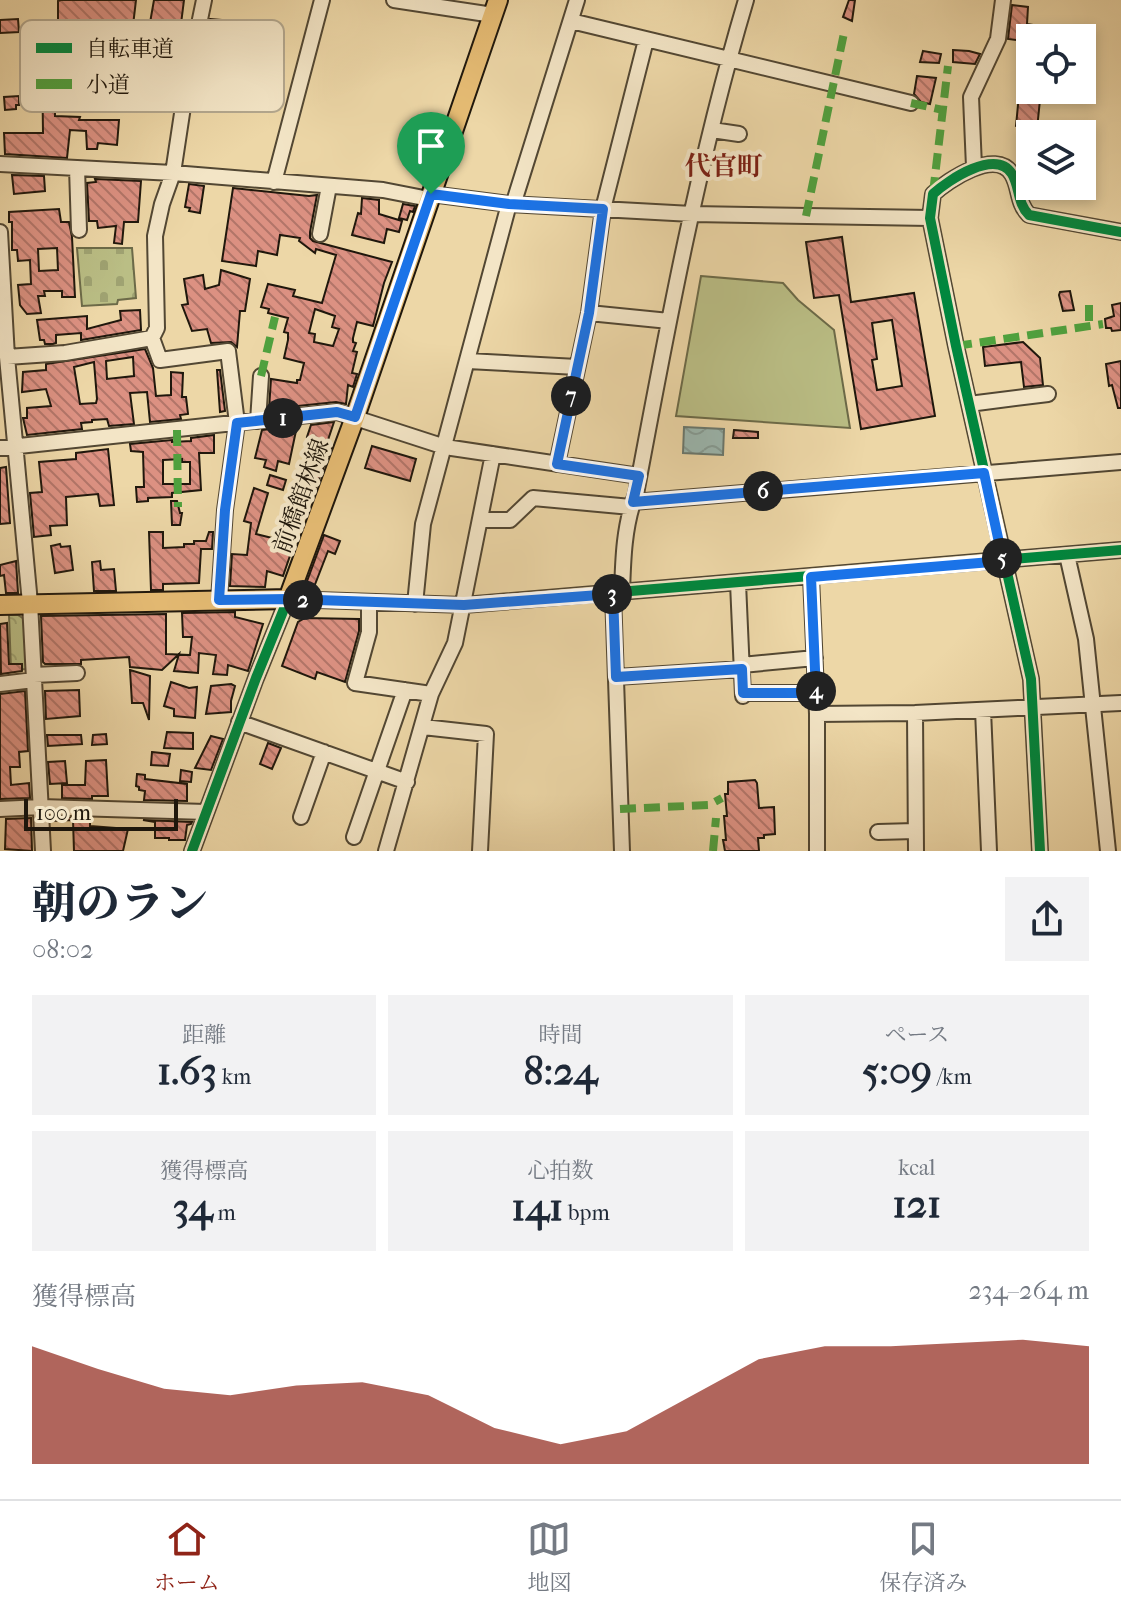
<!DOCTYPE html>
<html lang="ja">
<meta charset="utf-8">
<style>
body{margin:0;font-family:"IM FELL French Canon","Noto Serif JP",serif;background:#f2f2f3;color:#1f2937;height:100vh;display:flex;flex-direction:column;font-size:30px;white-space:nowrap}
*{box-sizing:border-box;margin:0}
p{font-size:26px;color:#747a83}
.icon{flex:none;width:44px;height:44px;fill:none;stroke:currentColor;stroke-width:2;stroke-linecap:round;stroke-linejoin:round}
.map{position:relative;height:851px;overflow:hidden}
.panel{display:flex;flex-direction:column;background:#fff;flex:1}
.panel>*{flex:none}
.controls{position:absolute;left:1016px;top:24px;display:grid;gap:16px}
.controls a{display:grid;place-items:center;width:80px;height:80px;border-radius:0px;background:#fff;box-shadow:0 4px 12px #0003;font-size:40px}
.scale{position:absolute;left:24px;bottom:20px;width:154px;box-sizing:border-box;padding-left:8px;border:4px solid #1f170c;border-top:0;font-size:22px;line-height:28px;white-space:nowrap;color:#1f170c;-webkit-text-stroke:6px #f3e5c6;paint-order:stroke}
.pin{position:absolute;display:grid;place-items:center;width:68px;height:68px;color:#fff;margin:-82px -34px;border-radius:50% 50% 50% 0;rotate:-45deg;box-shadow:0 0 8px #0007}
.pin .icon{rotate:45deg}
.km{position:absolute;width:40px;height:40px;margin:-20px;border-radius:50%;background:#222;color:#fff;font-size:22px;line-height:40px;text-align:center}
.round{display:grid;place-items:center;flex:none;width:84px;height:84px;border-radius:0px;background:#f2f2f3}
.head{display:flex;align-items:center;justify-content:space-between;height:136px;padding:0 32px}
h1{font-size:44px;font-weight:800;line-height:60px}
.metrics{display:grid;grid-template-columns:repeat(3,1fr);gap:12px;height:136px;padding:8px 32px}
.metrics div{display:grid;align-content:center;border-radius:0px;background:#f2f2f3;text-align:center}
.metrics b{font-size:40px;font-weight:800}
.metrics small{font-size:22px;font-weight:400}
.metrics p{font-size:22px}
.chart{height:224px;padding:16px 32px}
.chart p{display:flex;justify-content:space-between}
.chart svg{width:100%;height:144px;margin-top:8px;fill:#8f2418;opacity:.7}
.tab-bar{display:flex;justify-content:space-around;align-items:center;height:112px;border-top:2px solid #e0e1e3;background:#fff;font-size:22px;color:#747a83}
.tab-bar a{display:grid;justify-items:center;gap:4px}
.tab-bar .current{color:#8f2418}
.map>svg:first-child{display:block}
</style>
<div class="map">
<svg width="1121" height="851" viewBox="0 0 1121 851">
<defs>
<pattern id="forest-crowns" width="20" height="18" patternUnits="userSpaceOnUse" patternTransform="scale(2)"><rect width="20" height="18" fill="#babe85"/><path d="M2 6a3 3 0 1 1 6 0M12 15a3 3 0 1 1 6 0" fill="none" stroke="#9fa372"/></pattern>
<pattern id="cemetery-stones" width="16" height="16" patternUnits="userSpaceOnUse" patternTransform="scale(2)"><rect width="16" height="16" fill="#babe85"/><path d="M2 7V4a2 2 0 0 1 4 0v3zM10 15v-3a2 2 0 0 1 4 0v3z" fill="#9fa372"/></pattern>
<pattern id="water-waves" width="16" height="10" patternUnits="userSpaceOnUse" patternTransform="scale(2)"><rect width="16" height="10" fill="#9bb8b1"/><path d="M0 5q4-4 8 0t8 0" fill="none" stroke="#859d97"/></pattern>
<pattern id="building-back-hatch" width="6" height="6" patternUnits="userSpaceOnUse" patternTransform="scale(2)"><rect width="6" height="6" fill="#dc9182"/><path d="M-1 5l2 2M0 0l6 6M5-1l2 2" fill="none" stroke="#b27569"/></pattern>
</defs>
<rect width="100%" height="100%" fill="#edd7a7"/>
<filter id="stains"><feTurbulence type="fractalNoise" baseFrequency=".0025" numOctaves="4"/><feColorMatrix values="0 0 0 0 .2 0 0 0 0 .09 0 0 0 0 .02 0 0 0 .5 -.17"/></filter>
<radialGradient id="worn" r=".72"><stop offset=".6" stop-color="#630" stop-opacity="0"/><stop offset="1" stop-color="#630" stop-opacity=".3"/></radialGradient>
<path fill="url(#forest-crowns)" stroke="#6c6a48" stroke-width="2" d="M9 615H18L24 619 26 669 11 670Z"/>
<path fill="url(#cemetery-stones)" stroke="#6c6a48" stroke-width="2" d="M77 248H132L136 298 118 300 117 304 82 306Z"/>
<path fill="#babe85" stroke="#6c6a48" stroke-width="2" d="M701 276 783 283 798 300 834 330 850 428 676 416Z"/>
<path fill="url(#water-waves)" stroke="#69786f" stroke-width="2" d="M684 427 724 429 723 455 683 453Z"/>
<path fill="url(#building-back-hatch)" stroke="#1f170c" stroke-width="2" fill-rule="evenodd" d="M61 0H136L130 51 104 47 107 26H70L72 68 58 69 59 93H55V116L80 117 79 120H119L117 145 98 143 97 149H87L86 131 70 130 67 158 5 154 4 133H43L42 57 55 56 53 21H58V1Z
M154 0H184L181 24 189 25 181 63 144 57Z
M849 0H855L852 21 843 17Z
M1012 5 1028 7 1027 24 1040 26 1038 38H1030V42L1008 39Z
M18 19 19 32 0 33V20Z
M210 19 233 21 231 37 207 35Z
M1024 42H1030V90H1041L1037 129 1016 126Z
M953 50 969 51 980 54 975 64 953 62Z
M923 51 941 54 939 63 920 62Z
M917 76 936 78 930 104 921 102 914 94Z
M19 96V105H16V109L5 110 4 97Z
M12 175 44 176 45 191 14 194Z
M95 179 141 181 138 222H124L122 244 114 243 116 226 98 228 97 221H89L87 183 96 182Z
M189 184 204 186 200 213 189 211 190 208 185 207Z
M233 188 309 196 317 195 310 232V238L313 241 392 262 384 283 373 326 357 322 353 338V342L356 343 353 351 357 352 352 373 357 374 353 387 348 385 346 404 336 402 269 409 271 379 297 383V380H300L304 363 284 358 288 340V333L284 332 288 318 268 313 269 309 261 307 268 284 295 290 293 296 322 303 336 255 316 249 315 253 299 241 300 238 280 235 277 255 258 251 256 266 222 261ZM315 309 335 316 332 327 339 329 333 346 314 342 315 334 309 333Z
M362 198 379 200V214L402 221 399 232 387 229 384 243 352 235 358 213 361 214Z
M403 204 415 206 413 212 410 211 407 220 399 218Z
M59 209 61 222H69L72 237 75 297H62V291H44L45 296H38L41 313 27 314 20 305 18 285 31 284 30 260 18 261 17 250H12V222H9V212ZM57 248 58 270 39 271 38 249Z
M842 237 851 302 914 293 935 416 861 429 839 295 814 298 806 242ZM892 320 902 386 877 390 872 360 877 359 872 323Z
M221 270 250 279 245 311H240L237 347 231 342 211 343 207 329 192 331 182 305 188 304 184 279 203 275 205 289 219 285Z
M1070 291 1074 310 1063 311 1059 295 1060 292Z
M1121 303V330L1112 331 1111 328H1106L1105 319 1114 316 1112 305Z
M140 310 141 330 81 340V333L56 335V343L53 344H45L44 340H40L37 320 87 316V329L121 320 120 311Z
M1023 342 1040 358 1043 385 1024 387 1021 362 985 366 983 347Z
M145 349 153 368 156 396 171 395V372L183 373 182 397H186L188 414 180 415 181 419 150 422 147 392 130 393 134 424 109 426 107 419 92 420V422L81 423 82 429 27 435 23 418H27V408L51 406 46 389 22 392 23 372 46 370V364ZM133 357 134 376 107 379 106 361ZM94 362 97 399 96 403 80 404 74 367Z
M1121 361V408H1118L1112 385 1109 386 1106 364Z
M217 370H220L225 411 220 412Z
M334 422 326 446 331 448 314 492 296 486 312 439 307 437 311 425Z
M297 426 289 464 278 461 276 471 264 467 266 460 255 458 262 430Z
M734 430 758 432V438H733Z
M214 435V453H199L201 490 172 493V497L148 498V501L137 502 136 487H144L143 452 131 451 130 444 172 440V442L191 441V438ZM182 459V462H190V484H163V460Z
M372 446 416 459 410 481 365 468Z
M108 449 114 505 100 506 98 494 66 497 67 525 50 526 51 535 34 537 30 493 42 492 39 462 76 459V453Z
M6 467 10 523 0 524V468Z
M270 475 286 480 283 490 267 485Z
M254 488 268 493 256 534 280 540 279 542 293 547 283 576 267 571 265 587 230 586 232 554 247 555 251 523 244 521Z
M171 501H177L180 513H182L180 525H172Z
M149 532H163V548L184 547V544H194V541H206L209 532H213L212 549H201L199 583 163 584V590H151Z
M324 535 340 541 335 554 328 551 314 587 306 584Z
M60 544 61 547 70 546 73 570 55 573 51 546Z
M16 561 18 593H6L4 575 0 576V565Z
M100 561 101 570 114 569 116 591H94L92 562Z
M235 612V617L263 624 248 671 228 665 227 675 213 674 216 655 199 653 198 673 174 671 179 654 162 670 130 667 129 657 81 660V664H45L43 662 41 616 166 614V654L190 655 192 637H183L182 613Z
M305 618 359 619V631L345 682 317 672 315 679 282 666 298 622Z
M7 623 9 664H22V671L1 674 0 624Z
M130 670 150 676 149 720 143 703H132Z
M171 682 189 688 197 687 195 718 174 716V709L164 706Z
M231 684 235 686 231 701V712L206 714 211 686Z
M79 690 80 716 46 719 45 691Z
M25 691 28 751 19 752 20 767H10L11 785 29 783 30 798 0 799V694Z
M167 732 193 733V749L164 748Z
M106 734 107 744 92 745 93 735Z
M47 735H81L82 744 48 746Z
M211 736 223 739 211 770 195 768Z
M268 743 281 748 272 769 260 764Z
M152 752 170 754 168 766 151 765Z
M106 760 108 796H92V799L62 798V785H85L86 761Z
M65 761 67 783 50 784 48 762Z
M181 770 192 772 191 782 180 781Z
M137 774 145 775V779L187 784V801L144 800 145 791 139 790V787L136 786Z
M755 780 757 783 759 808 774 807 775 834 764 835V838H758L759 851H725L723 840H726L724 816H727L725 794H728V782Z
M51 817 90 818V826L128 829 123 851H74L73 820 51 821Z
M31 818 32 851 5 849 6 819Z
M143 820 192 822 191 824 187 825 185 840H169V838H155V822Z"/>
<g fill="none" stroke-linecap="round" stroke-linejoin="round">
<defs>
<path id="minor" d="M394 0 493 15
M571 21 911 103
M712 130 739 134
M0 164 173 173 383 190 429 199
M974 167 971 97 998 39 1003 0
M77 168 79 230
M274 182 322 0
M431 194 509 204 692 214 930 218
M513 205 577 0
M0 232 7 357 30 603 43 851
M320 234 329 186
M589 313 669 321
M152 338 160 360 228 351 237 423 225 510 219 600
M7 357 65 353 152 338 157 328 155 236 162 204 173 173 186 87 204 0
M468 361 577 367
M969 404 1048 394
M258 421 261 376
M0 448 337 412 445 447 639 476
M557 464 589 313 603 209 646 40
M633 502 1121 462
M480 520H510L533 498 631 507
M1067 555 1086 639 1108 851
M811 577 817 714V851
M738 583 743 696
M622 593C623 559 624 525 636 494 667 328 698 161 746 0
M613 594 622 851
M369 603V632L355 683 431 694
M415 604 423 524 509 204
M742 665 815 658
M34 675 77 673
M616 677 742 669
M0 684 34 680
M743 693H816
M983 710 989 851
M915 713 916 851
M817 714 915 713 1121 703
M239 722 407 782
M423 727 486 734 480 851
M0 809 41 807 206 812
M301 817 324 752
M878 832 915 831
M354 837 405 690
M192 851 256 678 288 599 464 605 1121 550
M386 851 431 694 455 643 493 454
M1040 851 1031 679 956 346 930 218 933 194C948 180 996 148 1012 174 1020 187 1017 203 1029 215L1121 232"/>
<path id="major" d="M0 605 288 599 355 417 498 0"/>
</defs>
<use href="#minor" stroke="#524733" stroke-width="18"/>
<use href="#major" stroke="#1f170c" stroke-width="22"/>
<use href="#minor" stroke="#f3e5c6" stroke-width="14"/>
<use href="#major" stroke="#e6bc74" stroke-width="18"/>
<path stroke="#4fa13e" stroke-width="8" stroke-dasharray="16 8" stroke-linecap="butt" d="M911 103 943 110
M933 193 948 66
M806 216 844 33
M1089 305V326
M956 346 1103 324
M261 376 275 317
M177 430 178 507
M620 809 709 805 722 798
M713 851 716 818"/>
<defs>
<path id="cycleway" d="M192 851 256 678 288 599 464 605 1121 550
M1040 851 1031 679 956 346 930 218 933 194C948 180 996 148 1012 174 1020 187 1017 203 1029 215L1121 232"/>
</defs>
<use href="#cycleway" stroke="#f3e5c6" stroke-width="15"/>
<use href="#cycleway" stroke="#00873e" stroke-width="10"/>
</g>
<g fill="none" stroke-linecap="round" stroke-linejoin="round">
<defs>
<path id="route" d="M431 194 509 204 603 209 589 313 557 464 639 476 633 502 984 473 1003 561 811 577 816 693H743L742 669 616 677 613 594 464 605 288 599 219 600 225 510 237 423 337 412 355 417Z"/>
</defs>
<use href="#route" stroke="#fff" stroke-width="16"/>
<use href="#route" stroke="#1a73e8" stroke-width="10"/>
</g>
<g text-anchor="middle" stroke-width="8" stroke-linejoin="round" paint-order="stroke">
<g font-size="24" fill="#1f170c" stroke="#f3e5c6">
<text transform="translate(301 496) rotate(-70)" y="8">前橋館林線</text>
</g>
<g font-size="26" font-weight="bold" fill="#7a1f14" stroke="#f3e5c6">
<text x="724" y="175">代官町</text>
</g>
</g>
<rect x="20" y="20" width="264" height="92" rx="12" fill="#f3e5c6" stroke="#b3a78e" stroke-width="2"/>
<rect x="36" y="43" width="36" height="10" fill="#00873e"/>
<rect x="36" y="79" width="36" height="10" fill="#4fa13e"/>
<g font-size="22" fill="#1f170c">
<text x="86" y="56">自転車道</text>
<text x="86" y="92">小道</text>
</g>
<rect width="100%" height="100%" filter="url(#stains)"/>
<rect width="100%" height="100%" fill="url(#worn)"/>
</svg>
<div class="controls">
<a><svg class="icon" aria-label="locate" viewBox="0 0 24 24"><circle cx="12" cy="12" r="6"/><path d="M12 2v4M12 18v4M2 12h4M18 12h4"/></svg></a>
<a><svg class="icon" aria-label="layers" viewBox="0 0 24 24"><path d="M12 4l9 5-9 5-9-5zM3 14l9 5 9-5"/></svg></a>
</div>
<div class="scale">100 m</div>
<div class="pin" style="left:431px;top:194px;background:#1e9e55"><svg class="icon" aria-label="arrive" viewBox="0 0 24 24"><path d="M6 21V4h12l-3 4 3 4H6"/></svg></div>
<b class="km" style="left:283px;top:418px">1</b>
<b class="km" style="left:303px;top:600px">2</b>
<b class="km" style="left:612px;top:594px">3</b>
<b class="km" style="left:816px;top:691px">4</b>
<b class="km" style="left:1002px;top:558px">5</b>
<b class="km" style="left:763px;top:491px">6</b>
<b class="km" style="left:571px;top:396px">7</b>
</div>
<section class="panel">
<div class="head"><div><h1>朝のラン</h1><p>08:02</p></div><a class="round"><svg class="icon" aria-label="share" viewBox="0 0 24 24"><path d="M12 15V3M7 8l5-5 5 5M5 13v7h14v-7"/></svg></a></div>
<div class="metrics">
<div><p>距離</p><b>1.63<small> km</small></b></div>
<div><p>時間</p><b>8:24</b></div>
<div><p>ペース</p><b>5:09<small> /km</small></b></div>
</div>
<div class="metrics">
<div><p>獲得標高</p><b>34<small> m</small></b></div>
<div><p>心拍数</p><b>141<small> bpm</small></b></div>
<div><p>kcal</p><b>121</b></div>
</div>
<div class="chart"><p><span>獲得標高</span>234–264 m</p>
<svg viewBox="0 0 160 44" preserveAspectRatio="none"><path d="M0 44V8L10 15L20 21L30 23L40 20L50 19L60 23L70 33L80 38L90 34L100 23L110 12L120 8L130 8L140 7L150 6L160 8V44z"/></svg>
</div>
</section>
<nav class="tab-bar">
<a class="current"><svg class="icon" aria-label="home" viewBox="0 0 24 24"><path d="M3 11l9-7 9 7M6 9v11h12V9"/></svg>ホーム</a>
<a><svg class="icon" aria-label="map" viewBox="0 0 24 24"><path d="M3 6l6-2 6 2 6-2v14l-6 2-6-2-6 2zM9 4v14M15 6v14"/></svg>地図</a>
<a><svg class="icon" aria-label="saved" viewBox="0 0 24 24"><path d="M7 4h10v16l-5-4-5 4z"/></svg>保存済み</a>
</nav>
